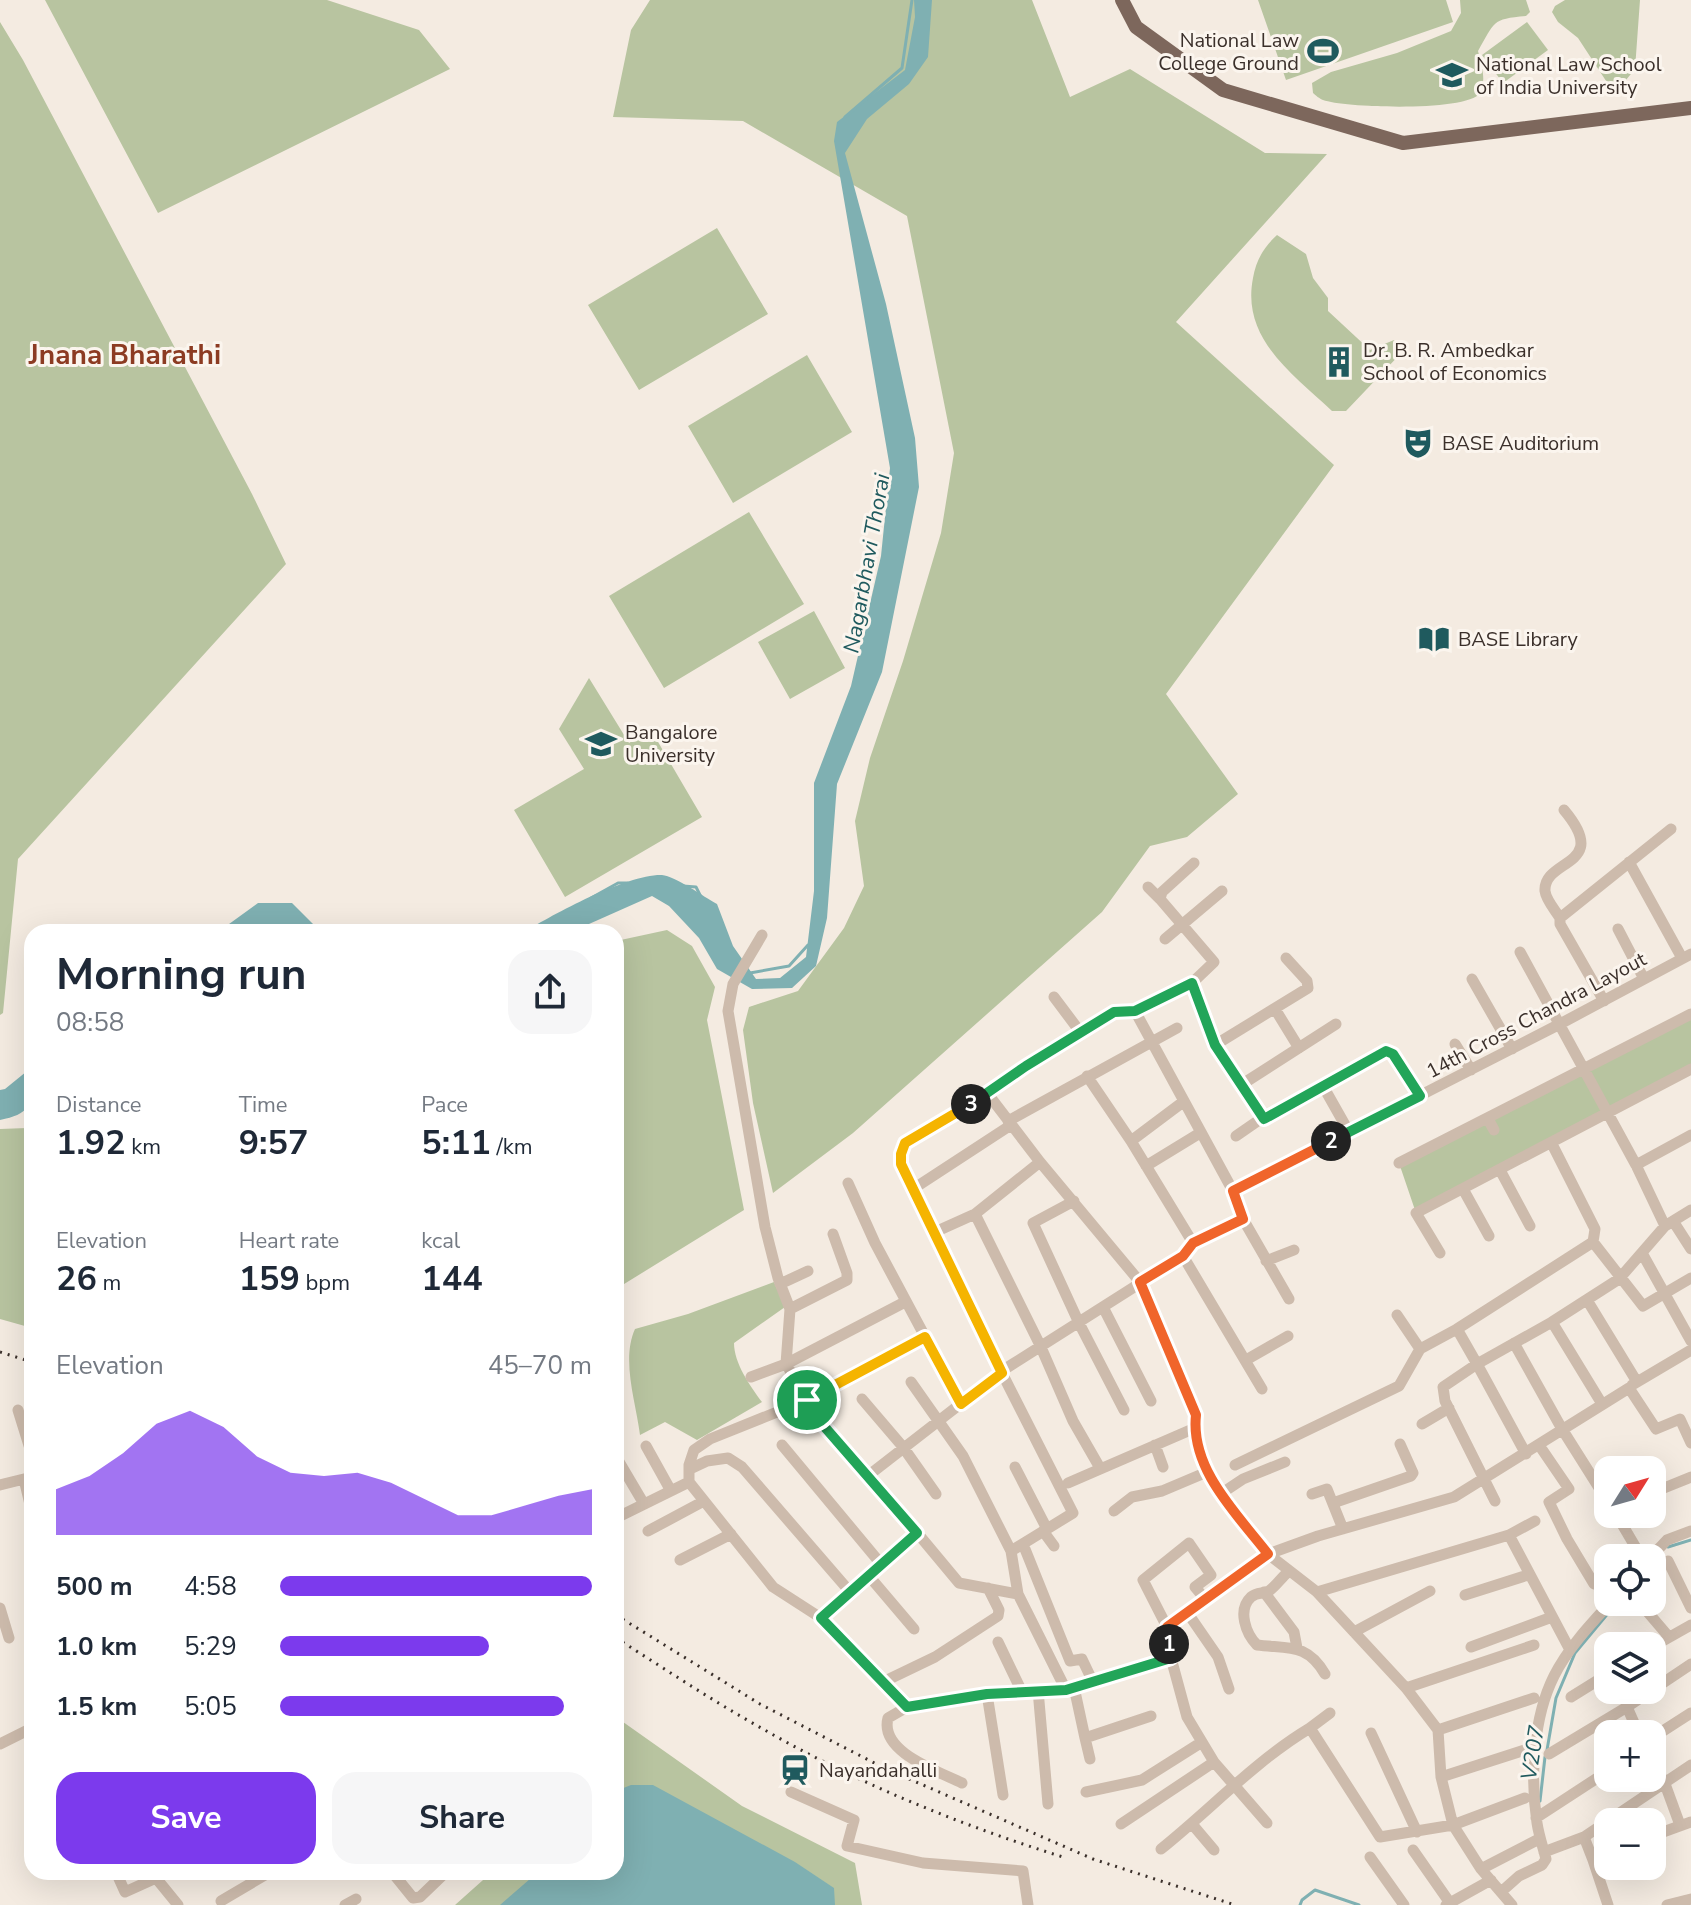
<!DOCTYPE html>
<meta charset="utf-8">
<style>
body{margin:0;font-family:"Nunito Sans",sans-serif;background:#f6f6f7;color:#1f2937;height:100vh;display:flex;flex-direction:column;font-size:30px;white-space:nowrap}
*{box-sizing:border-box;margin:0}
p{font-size:26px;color:#747a83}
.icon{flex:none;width:44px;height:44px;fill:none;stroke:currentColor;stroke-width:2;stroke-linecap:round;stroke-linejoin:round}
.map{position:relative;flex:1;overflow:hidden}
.details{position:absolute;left:24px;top:924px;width:600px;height:956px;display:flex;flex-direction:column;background:#fff;border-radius:24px;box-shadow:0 8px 32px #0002}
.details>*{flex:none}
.needle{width:52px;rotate:53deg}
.tools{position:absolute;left:1594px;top:1456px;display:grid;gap:16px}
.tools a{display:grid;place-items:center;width:72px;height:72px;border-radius:16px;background:#fff;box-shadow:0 8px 32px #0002;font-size:40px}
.pin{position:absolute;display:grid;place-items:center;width:68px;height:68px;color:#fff;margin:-34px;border:4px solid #fff;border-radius:50%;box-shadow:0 2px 8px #0007}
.km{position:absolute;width:40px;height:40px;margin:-20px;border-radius:50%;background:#222;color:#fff;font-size:22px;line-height:40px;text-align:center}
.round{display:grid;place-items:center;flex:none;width:84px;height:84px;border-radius:24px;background:#f6f6f7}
.head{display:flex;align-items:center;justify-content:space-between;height:136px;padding:0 32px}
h1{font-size:44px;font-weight:700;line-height:60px}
.metrics{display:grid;grid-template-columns:repeat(3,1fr);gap:12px;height:136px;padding:8px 32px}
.metrics div{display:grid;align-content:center}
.metrics b{font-size:34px;font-weight:700}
.metrics small{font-size:22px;font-weight:400}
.metrics p{font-size:22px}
.chart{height:224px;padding:16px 32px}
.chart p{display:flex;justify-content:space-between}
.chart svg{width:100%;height:144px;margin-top:8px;fill:#7c3aed;opacity:.7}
.cta{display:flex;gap:16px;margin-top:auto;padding:16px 32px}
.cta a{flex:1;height:92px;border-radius:24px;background:#7c3aed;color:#fff;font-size:32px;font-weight:700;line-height:92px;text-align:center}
.cta a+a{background:#f6f6f7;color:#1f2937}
ul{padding:0 32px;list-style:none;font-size:26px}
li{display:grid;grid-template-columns:128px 96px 1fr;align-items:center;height:60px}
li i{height:20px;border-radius:10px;background:#7c3aed}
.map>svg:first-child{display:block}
</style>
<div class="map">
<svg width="1691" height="1905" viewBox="0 0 1691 1905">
<rect width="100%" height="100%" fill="#f4ebe1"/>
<path fill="#b8c4a0" d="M45 0H327L419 30 450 69 158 213Z
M650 0H1032L1070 97 1130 69 1265 153 1327 154 1176 322 1334 465 1166 694 1238 794 1187 837 1150 846 1102 912 853 1133 773 1193 753 1103 743 1030 749 1007 798 991 844 928 864 886 855 821 870 758 903 661 941 533 954 453 907 216 743 121 613 117 631 30Z
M1258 0H1446L1453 22 1286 80Z
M1460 0H1526L1530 12 1526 16C1491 19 1495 22 1478 51 1481 64 1487 79 1480 93 1468 112 1345 108 1323 100 1320 99 1315 95 1313 93L1312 83 1331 72 1397 53 1451 31 1461 13Z
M1565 0H1640L1635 69 1621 86 1610 87 1578 38 1558 22 1552 12 1555 6Z
M0 22 23 60 252 494 286 564 18 859 3 1013 0 1015Z
M1527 22 1548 50 1503 83 1482 55Z
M717 228 768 314 639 390 588 305Z
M1277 235 1306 254 1313 278 1328 298V311L1370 350 1394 340 1405 349 1346 411H1332C1293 374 1241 339 1253 278 1256 260 1264 247 1277 235Z
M807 355 852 432 733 503 688 426Z
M749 512 804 604 664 688 609 596Z
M814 611 845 668 790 699 758 642Z
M589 678 629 743 651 730 702 817 565 897 514 810 584 769 559 729Z
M667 930 692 946 715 987 707 1020 744 1210 616 1289V941Z
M1691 1014V1069L1416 1213 1399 1163Z
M27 1128 32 1146V1328L0 1319V1129Z
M774 1282 785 1307 734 1343C734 1363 750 1386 762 1402L697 1440 665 1422 640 1435C636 1402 621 1360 635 1329L688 1314Z
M616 1717 742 1806 855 1863 862 1905H455L492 1872H616Z"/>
<path fill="#7fb0b2" d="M914 0H932L928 57 909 84 867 119 845 153 886 304 915 438 919 487 882 672 837 784 827 918 816 966 792 988 752 989 717 969 699 938 669 906 652 896 571 932H524C554 914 627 874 662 875 675 876 704 897 717 904L733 946 756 979 780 978 806 957 814 891V783L851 686 881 556 890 468 834 141 837 122 905 70 915 17Z
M258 903H292L321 932H281L267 926 259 932H218Z
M32 1067C32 1099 37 1113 0 1120V1090L5 1089Z
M631 1785H653L795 1862 834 1888 835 1905H500L538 1872H616V1791Z"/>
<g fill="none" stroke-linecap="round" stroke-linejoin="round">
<path stroke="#7fb0b2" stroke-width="3" d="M845 117 902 68 912 0
M683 886 696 887 701 897
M591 898 618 883H628
M750 973 789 966 808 945
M1668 1547 1691 1540
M1547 1750 1556 1698 1575 1653 1610 1611
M1540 1801 1545 1757
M1300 1905 1302 1900 1315 1890 1359 1905"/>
<path stroke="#cdbbac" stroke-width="11" d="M1629 862 1682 958
M1148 887 1160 899
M1560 918C1555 910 1546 900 1545 891 1543 858 1612 867 1564 810
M1618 929 1644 979
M762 935 733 984 728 1011 765 1227 778 1278 790 1309
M1165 939 1222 891
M1520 952 1636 1165 1665 1226
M1472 979 1512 1049
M1192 983 1215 1045 1241 1085 1336 1024
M1054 997 1081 1033
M1604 1001 1560 924V918L1671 829
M1275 1009 1299 1048
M1135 1011 1192 983 1214 962 1160 899 1162 892 1194 863
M1455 1044 1471 1070
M1215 1045 1308 988 1307 981 1286 958
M1087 1076 1131 1141 1193 1243
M1241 1085 1264 1119 1323 1086 1349 1132
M1323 1086 1389 1051 1420 1096
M988 1094 1040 1162 1140 1282 1196 1415 1195 1428 1207 1472 1268 1554 1317 1592 1406 1688 1438 1730 1441 1777 1453 1825 1481 1869 1512 1905
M1488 1119 1494 1130
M1008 1121 1177 1028
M1236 1136 1262 1118
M1131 1141 1183 1102
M1399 1163 1691 1014
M1636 1165 1691 1135
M1146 1166 1200 1133
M1500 1170 1530 1226
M848 1183 875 1243 961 1404
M913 1189 1011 1125
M1463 1189 1489 1236
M1074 1201 1033 1223 1079 1323 1124 1410
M975 1214 1040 1345 1073 1421 1100 1468
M1243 1219 1289 1299
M1673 1221 1691 1249
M935 1232 975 1214 1040 1162
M833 1234 847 1273V1280L790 1309 786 1364 823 1425 869 1475
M1593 1242 1643 1306 1691 1278
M1440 1253 1416 1213 1691 1069
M1642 1253 1691 1341
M1183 1256 1262 1389
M1266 1261 1294 1250
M780 1284 808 1271
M1587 1300 1637 1382
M1103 1307 1151 1401
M1397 1315 1420 1349
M1457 1329 1593 1242 1595 1229 1552 1144
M925 1337 807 1400 710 1439 694 1450 689 1465V1482L773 1587 821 1618 907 1707 987 1694 1038 1690
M1514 1343 1562 1429 1608 1502
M1246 1360 1288 1336
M751 1377 786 1364 905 1302
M911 1382 963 1456 1011 1551
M1632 1385 1691 1350
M862 1399 903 1447 936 1494
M1602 1404 1552 1322 1619 1279 1665 1226 1691 1210
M18 1410 32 1455
M1422 1424 1449 1408
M782 1445 881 1564
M1155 1445 1163 1467
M1539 1445 1569 1489 1549 1502 1567 1539 1594 1584
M646 1446 671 1491
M618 1460 644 1504
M1643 1462 1648 1470
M1235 1465 1399 1386 1420 1349 1457 1329 1477 1364 1552 1322
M1015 1467 1047 1529
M690 1469 707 1461 728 1458 742 1467 851 1593
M1652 1476 1659 1487 1664 1488 1691 1477
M24 1479 32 1513
M1068 1483 1195 1428
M0 1485 32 1477
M1222 1493 1243 1479 1285 1462
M1312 1494 1327 1489 1343 1529
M1495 1501 1445 1401 1443 1387 1477 1364 1526 1454
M1333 1503 1411 1476 1413 1473 1400 1444
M1114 1511 1132 1497 1162 1491 1207 1472
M1616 1514 1642 1558
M616 1518 689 1482
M648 1531 704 1501
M1043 1531 1054 1546
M1509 1535 1570 1650
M1023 1544 1070 1661 1082 1659 1093 1682
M1650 1558 1667 1540 1691 1531
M680 1560 731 1534
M1668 1561 1691 1608
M1288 1572C1282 1577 1276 1586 1269 1591 1263 1594 1257 1592 1251 1597 1237 1610 1246 1634 1257 1645 1289 1649 1307 1643 1325 1674
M869 1576 914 1629
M1264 1592 1294 1632 1297 1648
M1317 1592 1509 1535 1535 1521
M1018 1594 1011 1551 1073 1513 1002 1373 905 1173 901 1154 905 1143 988 1094 1026 1066 1114 1012 1135 1011 1233 1191
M1465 1595 1528 1575
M1639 1602 1669 1637
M0 1608 9 1638
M1187 1612 1218 1657 1229 1689
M821 1618 917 1533
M1167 1627 1143 1580 1189 1543 1211 1575 1195 1587 1205 1599
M1354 1632 1430 1591
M998 1642 1022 1692
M1471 1647 1552 1617
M1652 1647 1691 1625
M883 1682 935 1657 998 1616 999 1610 988 1588
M1074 1687 1085 1738 1151 1716
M1070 1688 1171 1658
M1406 1688 1534 1645
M987 1694 1003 1795
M1571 1697 1608 1674
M907 1707 888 1718C879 1752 938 1771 962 1783
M1627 1707 1639 1734
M1310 1728 1330 1713
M1438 1730 1534 1698
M1371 1733 1417 1832
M1085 1738 1090 1759
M1652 1738 1691 1713
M0 1744 32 1728
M1549 1754 1627 1707 1691 1664
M1652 1759 1665 1784 1680 1825
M1441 1777 1528 1749
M791 1792 854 1820 847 1846 923 1863 1023 1871 1028 1905
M1086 1792 1142 1780 1202 1742
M1048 1804 1038 1690H1066L1018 1594 959 1583 869 1475 1008 1367 1183 1256 1193 1243 1243 1219 1233 1191 1558 1025 1691 954
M1536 1818 1608 1771
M1267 1823 1214 1762 1187 1717 1171 1658 1167 1627 1173 1622 1268 1554 1318 1536 1454 1497 1629 1388 1656 1429 1680 1419 1691 1443
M1121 1824 1214 1762
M1192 1824 1214 1850
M1652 1836 1691 1822
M1161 1849C1211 1809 1255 1761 1310 1728L1380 1837 1453 1825 1525 1798
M1413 1850 1450 1903
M1544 1852 1584 1837
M1370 1857 1404 1905
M1593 1860 1584 1837 1691 1765
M1481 1869 1539 1839
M116 1872 125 1892 156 1878 178 1905
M392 1872 413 1898 420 1897 446 1872
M1501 1892 1519 1876 1542 1865 1546 1859C1543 1847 1539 1836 1537 1823 1530 1777 1533 1718 1554 1676 1568 1648 1590 1625 1611 1602
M221 1901 270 1872
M345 1905 356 1899
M1446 1905 1491 1880
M1608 1905 1593 1860 1608 1854
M1667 1905 1691 1899"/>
<path stroke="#7d675c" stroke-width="14" d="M1122 0 1136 27 1223 90 1403 143 1691 108"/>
<path stroke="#3b302b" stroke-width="3" stroke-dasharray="2 6" stroke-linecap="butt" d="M0 1352 32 1362
M616 1615 760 1704 884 1768 1093 1859 1235 1905
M616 1638C662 1667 708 1698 756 1725 852 1781 957 1824 1063 1857"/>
</g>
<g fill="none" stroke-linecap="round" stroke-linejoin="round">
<defs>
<path id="split-1" d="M807 1400 823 1425 917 1533 821 1618 907 1707 987 1694 1066 1690 1171 1658 1169 1644"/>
<path id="split-2" d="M1169 1644 1167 1627 1268 1554C1237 1514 1190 1469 1196 1415L1140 1282 1183 1256 1193 1243 1243 1219 1233 1191 1331 1141"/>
<path id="split-3" d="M971 1104 1026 1066 1114 1012 1135 1011 1192 983 1215 1045 1264 1119 1386 1051 1393 1054 1420 1096 1331 1141"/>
<path id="split-4" d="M807 1400 925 1337 961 1404 1002 1373 901 1164V1154L905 1143 971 1104"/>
</defs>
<use href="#split-1" stroke="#fff" stroke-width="16"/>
<use href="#split-2" stroke="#fff" stroke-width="16"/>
<use href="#split-3" stroke="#fff" stroke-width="16"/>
<use href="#split-4" stroke="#fff" stroke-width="16"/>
<use href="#split-1" stroke="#22a559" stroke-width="10"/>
<use href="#split-2" stroke="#f0652b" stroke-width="10"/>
<use href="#split-3" stroke="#22a559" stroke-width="10"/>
<use href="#split-4" stroke="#f5b400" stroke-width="10"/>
</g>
<defs>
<symbol id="stadium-bare" viewBox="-9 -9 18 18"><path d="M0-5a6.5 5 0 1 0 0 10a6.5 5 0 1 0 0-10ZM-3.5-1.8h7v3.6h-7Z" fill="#1f5a5e" stroke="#fbf5ee" stroke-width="2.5" paint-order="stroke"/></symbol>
<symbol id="university-bare" viewBox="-9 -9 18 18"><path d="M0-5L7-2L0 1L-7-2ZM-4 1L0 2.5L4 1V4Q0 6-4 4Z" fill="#1f5a5e" stroke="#fbf5ee" stroke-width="2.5" paint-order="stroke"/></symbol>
<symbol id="building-bare" viewBox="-9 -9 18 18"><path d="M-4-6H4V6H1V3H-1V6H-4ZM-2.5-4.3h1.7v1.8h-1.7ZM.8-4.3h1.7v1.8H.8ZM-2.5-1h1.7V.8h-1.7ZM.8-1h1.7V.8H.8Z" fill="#1f5a5e" stroke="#fbf5ee" stroke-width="2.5" paint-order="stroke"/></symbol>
<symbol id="theatre-bare" viewBox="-9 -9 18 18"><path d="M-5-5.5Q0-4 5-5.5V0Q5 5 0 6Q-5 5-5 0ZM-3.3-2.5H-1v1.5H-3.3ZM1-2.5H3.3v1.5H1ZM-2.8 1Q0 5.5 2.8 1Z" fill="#1f5a5e" stroke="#fbf5ee" stroke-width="2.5" paint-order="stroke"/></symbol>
<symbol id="library-bare" viewBox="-9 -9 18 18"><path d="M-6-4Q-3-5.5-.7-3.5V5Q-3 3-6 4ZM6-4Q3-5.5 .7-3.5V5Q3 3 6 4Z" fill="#1f5a5e" stroke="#fbf5ee" stroke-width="2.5" paint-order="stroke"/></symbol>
<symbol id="station-bare" viewBox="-9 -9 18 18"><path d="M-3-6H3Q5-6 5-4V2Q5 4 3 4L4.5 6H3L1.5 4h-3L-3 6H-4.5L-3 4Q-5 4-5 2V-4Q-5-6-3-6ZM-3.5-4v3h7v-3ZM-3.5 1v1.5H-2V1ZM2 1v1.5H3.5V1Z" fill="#1f5a5e" stroke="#fbf5ee" stroke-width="2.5" paint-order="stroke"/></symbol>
</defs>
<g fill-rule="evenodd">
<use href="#stadium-bare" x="1301" y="29" width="44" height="44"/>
<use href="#university-bare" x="1430" y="53" width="44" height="44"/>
<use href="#building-bare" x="1317" y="340" width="44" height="44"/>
<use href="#theatre-bare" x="1396" y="421" width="44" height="44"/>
<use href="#library-bare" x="1412" y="617" width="44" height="44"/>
<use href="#university-bare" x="579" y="722" width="44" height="44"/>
<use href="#station-bare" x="773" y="1748" width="44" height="44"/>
</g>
<g text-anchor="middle" stroke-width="6" stroke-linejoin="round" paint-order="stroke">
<g font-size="20" fill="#3b302b" stroke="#fbf5ee" text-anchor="start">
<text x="1299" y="47" text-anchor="end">National Law<tspan x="1299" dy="23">College Ground</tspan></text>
<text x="1476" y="71">National Law School<tspan x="1476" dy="23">of India University</tspan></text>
<text x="1363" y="357">Dr. B. R. Ambedkar<tspan x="1363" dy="23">School of Economics</tspan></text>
<text x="1442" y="450">BASE Auditorium</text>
<text x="1458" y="646">BASE Library</text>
<text x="625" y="739">Bangalore<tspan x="625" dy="23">University</tspan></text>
<text x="819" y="1777">Nayandahalli</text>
</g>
<g font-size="20" fill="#3b302b" stroke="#fbf5ee">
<text transform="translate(1536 1015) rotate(-28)" y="7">14th Cross Chandra Layout</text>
</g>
<g font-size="22" font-style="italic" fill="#1f5a5e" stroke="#fbf5ee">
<text transform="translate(866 563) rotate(-80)" y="8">Nagarbhavi Thorai</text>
<text transform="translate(1532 1753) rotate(-81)" y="8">V207</text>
</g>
<g font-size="28" font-weight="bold" fill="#8c3b22" stroke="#fbf5ee">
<text x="125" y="364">Jnana Bharathi</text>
</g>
</g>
</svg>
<div class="tools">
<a><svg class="needle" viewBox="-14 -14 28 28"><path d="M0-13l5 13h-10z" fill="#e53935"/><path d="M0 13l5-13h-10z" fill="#747a83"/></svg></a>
<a><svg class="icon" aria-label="locate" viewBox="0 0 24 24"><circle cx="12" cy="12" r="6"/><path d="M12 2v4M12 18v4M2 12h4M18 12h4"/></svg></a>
<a><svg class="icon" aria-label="layers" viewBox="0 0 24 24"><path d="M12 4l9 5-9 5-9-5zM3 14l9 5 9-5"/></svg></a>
<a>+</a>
<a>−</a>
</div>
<div class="pin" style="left:807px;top:1400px;background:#1e9e55"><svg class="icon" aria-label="arrive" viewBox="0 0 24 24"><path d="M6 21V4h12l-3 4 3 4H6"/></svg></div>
<b class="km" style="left:1169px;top:1644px">1</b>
<b class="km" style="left:1331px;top:1141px">2</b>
<b class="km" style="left:971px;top:1104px">3</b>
<section class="details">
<div class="head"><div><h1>Morning run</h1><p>08:58</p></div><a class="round"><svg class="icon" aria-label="share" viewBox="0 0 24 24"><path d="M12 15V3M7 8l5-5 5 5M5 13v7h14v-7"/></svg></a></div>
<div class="metrics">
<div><p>Distance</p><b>1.92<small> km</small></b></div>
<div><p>Time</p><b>9:57</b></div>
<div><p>Pace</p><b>5:11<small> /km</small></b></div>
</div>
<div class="metrics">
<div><p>Elevation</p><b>26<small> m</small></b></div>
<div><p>Heart rate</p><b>159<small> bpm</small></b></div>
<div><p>kcal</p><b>144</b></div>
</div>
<div class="chart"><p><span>Elevation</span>45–70 m</p>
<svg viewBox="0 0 160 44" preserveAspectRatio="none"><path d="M0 44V30L10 26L20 19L30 10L40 6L50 11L60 20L70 25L80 26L90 25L100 28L110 33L120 38L130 38L140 35L150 32L160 30V44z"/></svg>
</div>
<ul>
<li><b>500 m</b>4:58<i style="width:100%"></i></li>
<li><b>1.0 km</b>5:29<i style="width:67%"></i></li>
<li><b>1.5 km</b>5:05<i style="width:91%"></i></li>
</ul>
<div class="cta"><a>Save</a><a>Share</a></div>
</section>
</div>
